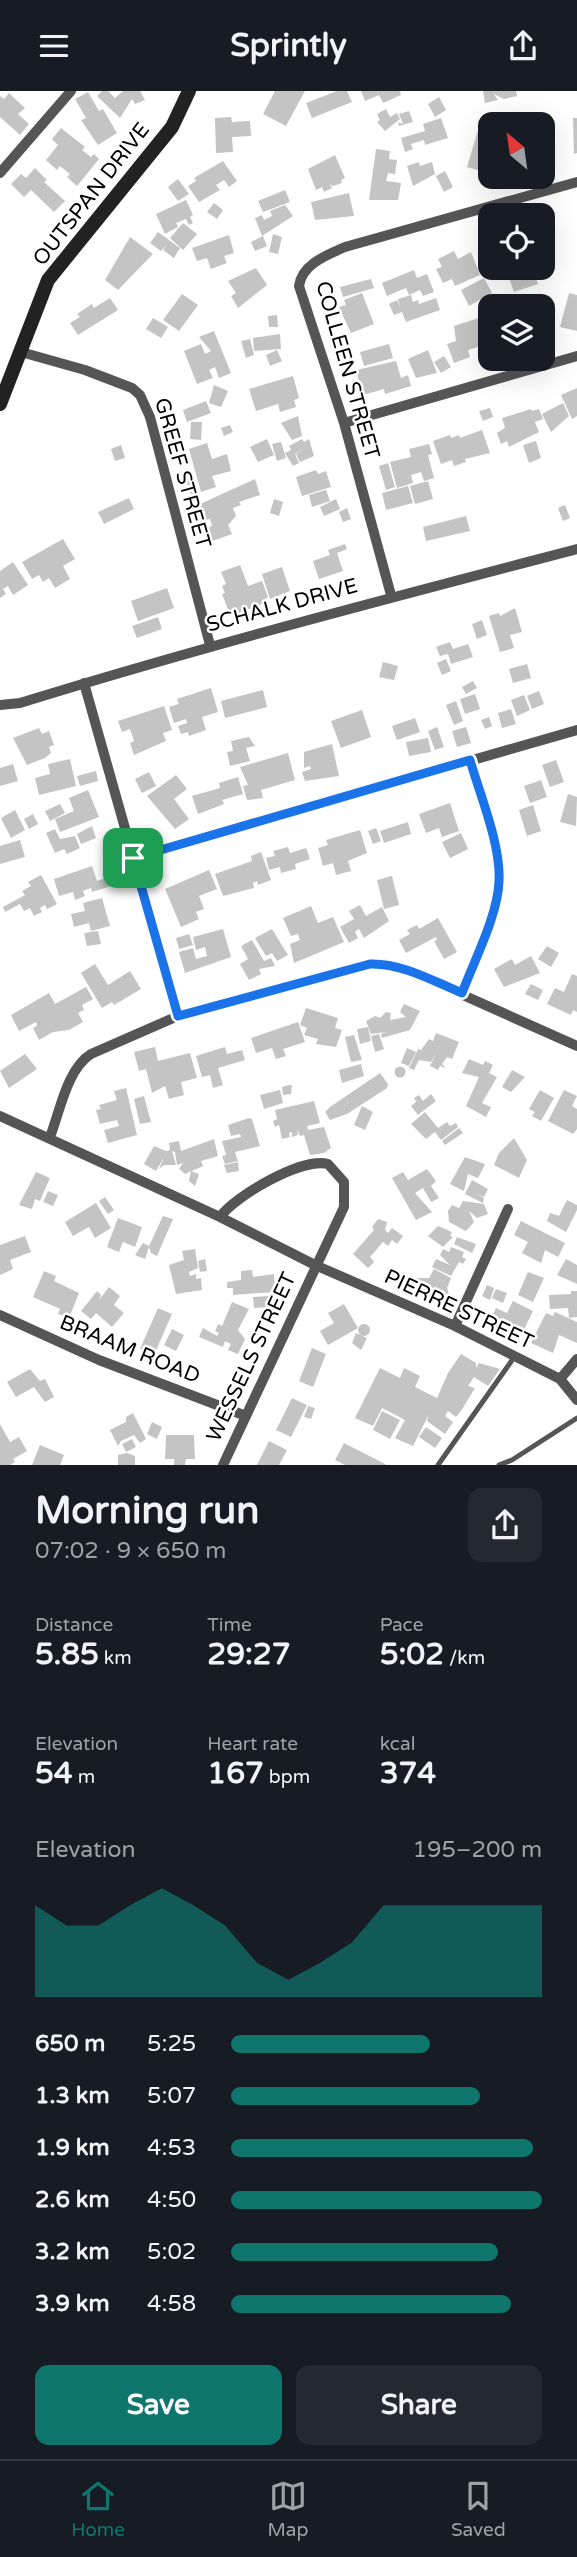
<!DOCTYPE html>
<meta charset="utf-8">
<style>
body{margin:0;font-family:"Varela Round",sans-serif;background:#242831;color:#f1f3f6;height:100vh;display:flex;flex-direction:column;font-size:26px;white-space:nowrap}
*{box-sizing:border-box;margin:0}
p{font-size:23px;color:#9ea1a6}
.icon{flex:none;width:38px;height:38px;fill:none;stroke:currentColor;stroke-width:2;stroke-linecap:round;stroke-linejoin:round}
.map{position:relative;height:1374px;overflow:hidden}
.side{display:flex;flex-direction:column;background:#171b24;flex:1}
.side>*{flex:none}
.needle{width:46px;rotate:331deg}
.buttons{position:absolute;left:478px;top:21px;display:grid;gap:14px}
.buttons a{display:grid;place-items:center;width:77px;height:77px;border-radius:14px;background:#171b24;box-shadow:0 7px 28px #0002;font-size:35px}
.pin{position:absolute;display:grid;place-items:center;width:60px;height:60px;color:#fff;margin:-30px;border-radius:14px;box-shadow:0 4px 10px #0006}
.round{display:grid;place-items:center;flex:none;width:74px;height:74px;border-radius:14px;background:#242831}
.head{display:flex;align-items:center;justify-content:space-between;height:119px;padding:0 35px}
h1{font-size:38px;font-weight:800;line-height:52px}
.metrics{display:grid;grid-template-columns:repeat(3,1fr);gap:10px;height:119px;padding:7px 35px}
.metrics div{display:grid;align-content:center}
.metrics b{font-size:30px;font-weight:800}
.metrics small{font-size:19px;font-weight:400}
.metrics p{font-size:19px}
.chart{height:196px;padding:14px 35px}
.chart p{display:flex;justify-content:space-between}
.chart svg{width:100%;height:126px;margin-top:7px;fill:#0f766e;opacity:.7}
.button{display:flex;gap:14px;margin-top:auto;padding:14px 35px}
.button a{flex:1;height:80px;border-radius:14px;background:#0f766e;color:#fff;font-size:28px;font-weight:800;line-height:80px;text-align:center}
.button a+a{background:#242831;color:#f1f3f6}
ul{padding:0 35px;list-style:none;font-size:23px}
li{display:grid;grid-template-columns:112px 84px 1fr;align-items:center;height:52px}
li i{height:18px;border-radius:9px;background:#0f766e}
header{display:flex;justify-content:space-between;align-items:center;height:91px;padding:0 35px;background:#171b24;font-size:32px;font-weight:800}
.menu{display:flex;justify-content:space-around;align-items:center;height:98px;border-top:2px solid #363941;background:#171b24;font-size:19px;color:#9ea1a6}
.menu a{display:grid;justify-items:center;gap:4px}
.menu .selected{color:#0f766e}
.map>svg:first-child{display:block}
</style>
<header><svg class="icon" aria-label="menu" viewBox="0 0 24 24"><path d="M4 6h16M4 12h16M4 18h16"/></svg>Sprintly<svg class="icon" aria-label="share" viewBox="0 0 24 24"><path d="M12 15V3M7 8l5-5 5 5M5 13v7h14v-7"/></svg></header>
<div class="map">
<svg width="577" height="1374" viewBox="0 0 577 1374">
<rect width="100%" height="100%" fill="#fff"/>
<path fill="#c4c4c4" d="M102 0H108L115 7 123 0H140L145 9 135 13 132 8 120 27 97 5Z
M275 0H305L286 35 263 23Z
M337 0H347L352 11 312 27 306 12Z
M361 0H400L401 4 383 12 379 4 365 10Z
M483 0H516L517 5 504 8 494 3 498 9 485 12Z
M88 1 99 20 103 18 117 42 98 54 81 29 86 27 75 8Z
M9 2 25 17 18 23 29 33 20 44 0 26V5L4 8Z
M439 6 446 19 435 26 428 13Z
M386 18 390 26 397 22 400 28 385 40 377 31 380 29 377 23Z
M409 20 413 31 399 35 398 31 403 33 399 23Z
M231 26 232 31 250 30 251 45 232 46 233 61 216 62 215 27Z
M441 27 448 47 425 54 424 49 411 53 413 58 405 61 401 47 425 40 423 33Z
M573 27H577V62L574 63Z
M479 36 490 39V67L484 70 481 80 467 76Z
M61 37 85 56 82 59 91 66 94 63 99 68 77 95 67 86 70 83 60 75 57 79 46 69 58 54 52 48Z
M376 58 390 60 389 68 397 69 395 83 388 82 386 90 401 92 398 109H369Z
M335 64 345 87 341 89 342 92 333 95 330 93 332 97 324 101 322 96 316 99 308 78Z
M223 70 237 90 229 96 224 89 216 94 220 99 199 111 188 95 196 90 194 87Z
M419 71 420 75 432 71 435 83 413 95 407 75Z
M35 77 47 89 44 91 65 110 54 121 31 99 24 106 11 93 21 83 26 87Z
M445 80 453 96 444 101 436 85Z
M178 88 189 103 178 110 168 96Z
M285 99 290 111 263 121 258 110Z
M349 102 354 125 315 129 311 111Z
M186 109 193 124 190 126 193 132 189 134 186 128 176 132 178 136 165 143 156 123Z
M214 112 223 119 217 128 207 121Z
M285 114 293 125 262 145 255 127 262 124 264 129 272 125 270 120Z
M183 132 197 143 183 159 170 147Z
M158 141 180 157 174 167 163 159 167 153 161 160 150 152Z
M273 143 282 146 278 163 269 161Z
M229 144 234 162 224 165 227 172 211 178 207 167 197 170 192 157Z
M263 145 267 155 255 160 251 151Z
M130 146 153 163 118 199 105 189Z
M454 160 458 168 471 161 480 184 455 195 452 188 443 192 436 178 442 176 438 168Z
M256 177 267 194 238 217 231 205 236 202 228 190Z
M532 177 538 193 514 201 508 184Z
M414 179 417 187 427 183 434 201 423 205 420 199 409 204 406 197 387 205 382 192Z
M484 187 492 202 469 215 461 199Z
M371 188 374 197 343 206 340 196Z
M362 202 374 233 351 242 339 216 346 214 344 209Z
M569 202 577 204V240L560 236Z
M182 203 198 214 179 240 163 229Z
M411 204 413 211 418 209 419 213 436 207 440 219 406 231 402 221 394 224 389 213 397 209 400 216 398 208Z
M110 207 118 219 78 244 70 232 80 226 77 223 92 213 94 217Z
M277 224 278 236H269L268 225Z
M485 225 487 230 490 229V258L480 262 478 256 468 259 470 266 454 272 447 253 456 250 454 235Z
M153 227 168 236 161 247 146 238Z
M214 240 231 282 219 287 215 276 209 279 213 287 197 293 184 260 201 253 205 263 211 260 199 246Z
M280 243 281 258 254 260 253 247Z
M250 248 254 264 246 267 241 250Z
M389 253 393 267 364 275 360 261Z
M277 259 282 270 270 275 266 264Z
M428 259 437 282 416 287 408 268Z
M444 265 451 276 441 282 434 271Z
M396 270 401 287 408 284 411 295 385 303 384 298 363 304 356 279Z
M293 285 299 307 294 309 296 316 280 321 278 313 256 320 249 298Z
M214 294 228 300 221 316 209 312Z
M577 297V325L572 328 561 304Z
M206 310 211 322 187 331 183 319Z
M563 312 569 325 551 341 542 323Z
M490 317 493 326 483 330 479 320Z
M531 318 532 320 539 318 543 328 535 331 539 341 509 356 507 350 501 353 497 342 505 337 502 327Z
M298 325 302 345 292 349 281 332Z
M191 331H202L201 349 190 348Z
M230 334 233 341 224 345 221 337Z
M482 339 490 362 465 368 466 371 454 375 452 369 441 373 433 350 450 344 451 347 459 344 460 347Z
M267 348 274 364 258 371 250 356Z
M302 348 304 351 309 348 314 365 300 371 296 363 307 357 291 365 295 363 299 372 293 375 285 362 291 359 289 355Z
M536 350 541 367 529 372 523 354Z
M281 351 286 367 277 370 272 353Z
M207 352 212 368 227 363 231 380 212 385 216 396 201 401 189 358Z
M429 353 432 363 428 364 434 387 424 390 421 381 411 384 413 392 397 397 390 371 411 366 409 358Z
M121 354 125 367 115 370 111 358Z
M388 372 395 396 386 399 379 375Z
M316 379 318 383 326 380 331 396 302 405 296 386Z
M194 386 199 401 191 404 186 389Z
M255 388 260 404 239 411 241 414 233 417 236 425 228 434 232 443 207 452 203 439 212 435 210 428 205 429 200 413Z
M428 390 433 408 415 413 410 395Z
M408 395 413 412 386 419 382 402Z
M326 399 330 410 312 416 309 404Z
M129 407 134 418 104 433 98 421Z
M274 408 283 411 279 425 270 422Z
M336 408 340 418 324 425 320 416Z
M565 414 570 427 563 430 558 417Z
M347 417 351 428 343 431 339 421Z
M466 425 470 440 426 450 423 436Z
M63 448 75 468 63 475 70 488 55 497 49 487 43 491 39 484 32 488 22 471Z
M345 453 347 458 337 462 343 480 319 488 313 470 330 464 328 459Z
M13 471 28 494 13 504 8 495 3 498 6 503 0 507V480Z
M240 474 248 495 262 490 268 506 263 509 264 512 234 524 232 519 229 521 222 503 225 502 222 495 226 493 221 481Z
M282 476 290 500 270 508 262 483Z
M167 497 174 517 138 530 131 510Z
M515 517 522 541 510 544 514 557 500 561 489 525 499 522 500 525Z
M158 526 162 538 137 547 132 535Z
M482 529 487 544 477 548 472 533Z
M450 551 453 558 468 553 473 566 451 573 448 563 440 565 436 556Z
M446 568 451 580 442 584 437 572Z
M383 571 398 575 394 589 379 586Z
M527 573 531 587 513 592 509 578Z
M473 590 477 597 466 603 462 596Z
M211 597 218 621 202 626 206 639 189 645 188 641 181 643 178 635 187 632 186 628 174 632 169 616 179 613 177 608Z
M263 599 267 616 225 627 221 610Z
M539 600 544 613 532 618 527 605Z
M475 603 480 618 465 623 460 608Z
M524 604 530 619 517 625 511 609Z
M456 610 463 630 454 634 446 614Z
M164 615 172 639 163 642 166 650 134 664 130 652 134 650 130 638 122 641 118 630Z
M511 618 516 633 502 637 498 622Z
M362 619 371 646 341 657 331 630Z
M489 626 492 635 485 638 481 629Z
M415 627 420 641 397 649 392 635Z
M437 636 444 656 435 659 428 640Z
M466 636 471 652 457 656 452 640Z
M39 637 42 643 49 640 54 654 49 656 51 662 45 667 27 674 13 647Z
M249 646 255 655 246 657 250 670 230 675 227 661 233 660 231 650Z
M428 647 431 661 409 665 406 651Z
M332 653 339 685 305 690 302 681 311 678 310 675 304 677V661Z
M288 662 295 689 261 699 263 707 247 709 243 695 248 694 240 676Z
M70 668 76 695 39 704 35 687 50 683 48 673Z
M556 669 564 691 550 696 542 674Z
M13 673 18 690 0 695V677Z
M96 680 98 690 80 695 77 685Z
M149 681 156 695 142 702 135 688Z
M176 684 187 698 174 708 189 728 175 738 147 705Z
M238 686 243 703 222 709 224 713 198 723 192 705 220 697 219 692Z
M541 689 547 706 530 712 524 695Z
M88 699 99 726 60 741 55 728 74 720 69 707Z
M568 703 577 706 576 735 560 731Z
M450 712 459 740 442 746 439 737 426 742 419 723Z
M60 713 65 722 50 730 45 720Z
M533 714 541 740 527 745 519 719Z
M15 719 25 739 11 747 1 727Z
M33 723 38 733 29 738 24 728Z
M408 731 411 743 384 752 380 740Z
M92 735 96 747 81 753 77 743Z
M376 737 381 750 373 753 368 740Z
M55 738 60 748 75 745 80 757 67 763 64 758 55 762 46 742Z
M360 739 367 762 348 770 351 780 336 784 333 772 323 775 318 757 328 754 326 749Z
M461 742 468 758 450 767 442 751Z
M20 749 25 766 0 773V755Z
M288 756 290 762 306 757 310 768 295 773 296 778 281 782 280 776 269 779 266 767 275 765 273 760Z
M261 761 271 789 258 794 257 790 253 792 254 797 223 805 215 783 252 770 251 765Z
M92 775 97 790 108 786 111 795 92 801 91 797 83 800 85 805 75 809 73 801 59 805 54 788Z
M209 779 217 798 199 805 204 818 196 821 199 828 181 836 165 798Z
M41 784 57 813 47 818 45 814 40 817 42 821 34 825 30 817 24 820 20 813 5 821 3 816 25 804 22 800 31 795 28 791Z
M392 785 399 814 384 818 377 789Z
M102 807 110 835 91 840 89 832 74 836 71 823 85 820 83 812Z
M360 814 366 825 382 816 389 830 364 847 359 838 355 841 358 847 349 852 340 836 354 828 349 820Z
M311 815 318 832 333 826 344 851 294 872 290 853 300 849 298 843 291 845 283 827Z
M438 827 457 861 444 868 434 850 437 849 436 846 406 862 399 849 410 843 407 839 417 834 419 838Z
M223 838 231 866 185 882 179 861 193 857 196 868 207 865 205 856 196 859 193 846Z
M272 838 288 864 277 870 272 862 266 865 255 847Z
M98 840 101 853 87 855 84 842Z
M189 843 193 854 179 858 176 847Z
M252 849 264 870 271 867 275 875 259 878 261 883 249 889 240 873 248 868 241 855Z
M547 855 559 862 551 876 538 868Z
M531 865 540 882 504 896 494 878 512 868 515 874Z
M95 873 108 894 130 880 141 898 114 914 112 911 102 917 81 882Z
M572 883 577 885V921L573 919 571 924 547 913 555 897 564 901Z
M531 893 543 899 538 909 525 903Z
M86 896 93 908 82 914 84 919 78 922 83 931 69 939 53 941 39 949 33 937 37 935 36 931 19 940 11 924 49 902 55 913Z
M404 913 420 920 410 939 382 947 381 943 386 941 371 943 366 930 375 925 380 927 386 921 391 922 390 929 406 926 400 921Z
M306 917 338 927 335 937 342 939 336 956 316 953 318 948 304 944 307 937 300 934Z
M298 931 305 951 283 958 286 965 276 968 272 957 256 962 251 947Z
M368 936 371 950 360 953 357 938Z
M436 942 459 951 452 968 447 966 442 973 446 977 440 975 438 979 430 975 436 962 431 971 419 969 414 979 409 977 418 958 421 959 429 948 433 950Z
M379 943 384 958 375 961 371 945Z
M354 944 362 969 351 971 345 946Z
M155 956 158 970 190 962 197 987 181 991 184 1004 169 1008 165 995 152 1002 146 978 139 980 134 961Z
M225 956 227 963 242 959 245 969 218 977 223 994 213 997 210 984 202 986 196 965Z
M407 957 416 961 409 975 401 972Z
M25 963 37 978 9 997 0 980Z
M469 968 483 974 485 970 493 974 489 982 497 986 482 1012 491 1016 486 1026 466 1015 479 986 462 982Z
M361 973 364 985 342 992 339 979Z
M394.5 981a5.5 5.5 0 1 1 11 0a5.5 5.5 0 1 1-11 0Z
M512 979 525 986 511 1001 502 996Z
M380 982 388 993 387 997 347 1023 330 1029 325 1021 330 1016Z
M289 994H292L291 1003 283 1004 282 996Z
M126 997 137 1044 108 1052 104 1039 119 1035 117 1029 100 1033 96 1019 101 1018 99 1014 117 1009 114 1000Z
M280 999 283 1012 264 1018 260 1004Z
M540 999 554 1007 541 1030 532 1025 535 1021 529 1018Z
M564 999 577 1005 572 1015 577 1018V1038L573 1043 548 1030Z
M431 1003 436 1010 418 1024 411 1015 416 1011 414 1007 419 1004 423 1010Z
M144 1005 151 1031 140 1033 134 1008Z
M314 1010 320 1032 307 1035 308 1039 324 1036 331 1057 324 1062 310 1064 304 1044 300 1045 297 1038 298 1044 292 1046V1041L289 1042 290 1046 282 1048 279 1034 275 1036 273 1030 277 1028 275 1019Z
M362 1015 373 1021 365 1039 354 1034Z
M425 1021 438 1037 447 1031 450 1035 456 1032 458 1036 441 1049 435 1041 426 1048 411 1033Z
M249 1027 252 1028 260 1055 235 1061 238 1070 225 1073 222 1065 226 1064 222 1050 241 1046 240 1043 231 1045 228 1034Z
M459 1037 463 1042 445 1054 442 1050Z
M514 1047 527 1069 519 1087 494 1074 499 1062Z
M214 1048 218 1065 201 1070 203 1075 185 1083 179 1078 183 1072 177 1074 175 1061 172 1060 176 1074H164L159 1078 164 1066 156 1080 144 1073 154 1055 166 1060 170 1059 169 1052 179 1050 181 1060Z
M465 1066 485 1073 478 1087 468 1083 464 1100 450 1093Z
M238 1071 239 1080 227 1082 224 1074Z
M427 1078 436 1090 431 1095 439 1107 431 1111 423 1097 415 1102 432 1121 416 1129 392 1087 403 1081 408 1089Z
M191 1080 199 1083 195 1095 189 1090Z
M36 1081 50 1087 40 1110 35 1108 32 1118 19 1114Z
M472 1089 488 1098 484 1106 476 1103 484 1107 483 1112 465 1103Z
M48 1100 58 1104 53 1115 43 1111Z
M105 1106 114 1119 108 1123 99 1110Z
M567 1109 577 1114V1119L566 1141 547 1130 550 1122 559 1125Z
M463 1110 484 1113 488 1123 477 1127 469 1120 474 1131 466 1140 449 1131 448 1120 452 1114 459 1117Z
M96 1112 111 1137 95 1147 89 1136 73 1145 65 1131Z
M163 1125 173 1128 157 1165 151 1162 149 1156 145 1168 135 1164 143 1152 149 1155Z
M118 1127 142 1136 135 1156 123 1151 119 1161 107 1156Z
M378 1128 387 1131 385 1139 388 1142 392 1137 403 1145 397 1153 392 1149 388 1155 383 1151 370 1166 374 1171 368 1177 353 1163 374 1139 372 1136Z
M521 1130 565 1152 558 1166 545 1159 541 1172 522 1162 528 1151 514 1144Z
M438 1135 452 1141 450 1145 453 1146 443 1156 428 1145Z
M25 1145 31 1161 10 1169 13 1178 0 1184V1154Z
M457 1146 476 1153 472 1162 454 1153Z
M451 1156 464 1161 462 1166 466 1168 463 1173 459 1171 451 1185 432 1176 436 1168 450 1174 440 1164 443 1158 449 1161Z
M195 1158 198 1177 189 1181 190 1185 196 1183V1188L201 1187 202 1199 176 1203 169 1174 184 1169 182 1160Z
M205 1168 207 1180 200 1181 198 1170Z
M566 1168 577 1174V1193L557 1184Z
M434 1178 451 1187 447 1197 449 1203 441 1205 432 1201H410V1187H429Z
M252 1179 253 1186 274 1183 275 1201 233 1204V1197H227V1191L241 1189V1180Z
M44 1180 56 1185 54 1190 79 1202 69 1227 58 1223 60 1218 33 1206Z
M528 1181 544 1187 533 1211 518 1204Z
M487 1194 494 1197 490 1209 482 1205Z
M109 1196 120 1205 114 1214 124 1222 112 1236 96 1222 91 1228 81 1220 97 1200 101 1204 99 1209Z
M496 1198 507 1202 503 1212 492 1207Z
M571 1200H577V1226L569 1227 568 1217 550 1218 549 1204 571 1203Z
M268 1205 269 1216 254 1217 253 1206Z
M513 1210 533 1220 519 1249 488 1234 496 1217 507 1222Z
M232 1211 249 1218 238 1239 245 1248 238 1263 228 1259 231 1253 225 1250 223 1256 199 1246 203 1237 217 1245 219 1242 215 1240 218 1233 222 1235Z
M344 1213 358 1237 328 1254 320 1240 334 1232 328 1222Z
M158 1217 172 1223 154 1264 140 1258Z
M555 1221 577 1231V1252L559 1244 553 1262 531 1252 546 1222 553 1225Z
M358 1239a6 6 0 1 1 12 0a6 6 0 1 1-12 0Z
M172 1238 184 1244 176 1260 164 1254Z
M356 1242 367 1247 361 1259 352 1252Z
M312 1257 326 1263 313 1296 299 1290Z
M461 1263 476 1272V1277L479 1272 500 1278 488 1295 474 1286 468 1295 475 1297 461 1320 456 1326 448 1320 445 1325 453 1331 445 1343 427 1330 429 1323 413 1355 395 1347 405 1329 382 1317 373 1335 355 1327 380 1277 400 1287 404 1277 420 1285 415 1296 437 1307 448 1282Z
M30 1278 40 1290 45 1288 54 1306 45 1311 34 1296 16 1306 7 1291Z
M292 1307 307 1314 291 1346 276 1339Z
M308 1315 315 1317 311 1328 304 1326Z
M382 1320 400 1329 390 1348 373 1339Z
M133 1322 146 1348 140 1352 134 1344 121 1350 118 1355 110 1339 126 1331V1326Z
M152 1331 162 1336 157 1348 147 1343Z
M0 1333 10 1351 19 1346 27 1360 13 1368 15 1371 10 1374H0Z
M426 1336 442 1347 435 1357 419 1346Z
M166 1344H194L195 1368H186L185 1374H174V1368H165Z
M132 1348 136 1356 126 1361 122 1353Z
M269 1350 287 1359 279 1374H257Z
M344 1352 387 1374H345L335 1369Z
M40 1354 64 1364 60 1374H32Z
M127 1362 135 1365V1374H118V1364Z"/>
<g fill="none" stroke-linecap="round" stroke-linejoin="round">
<path stroke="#555" stroke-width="5" d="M438 1374 515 1265
M499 1374 512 1369 577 1327"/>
<path stroke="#555" stroke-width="10" d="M0 82 71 0
M21 261 85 279 132 297 140 304 150 326 210 554
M344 332 577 265
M391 504 344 332 299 195C302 173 327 164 345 156L577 91
M84 592 178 925
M0 614 20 612C204 555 390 507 577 458
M133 767 577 639
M462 903C474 870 498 824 499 790 501 754 480 704 470 669
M0 1025 220 1126 315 1174 455 1235 560 1288 577 1309
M50 1046C60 1020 67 978 91 963L178 925 370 873 385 872 407 879 577 955
M220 1126C235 1105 302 1066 328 1073L344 1091V1116L223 1374
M0 1224 99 1269 246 1325
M455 1235 508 1118
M560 1288 577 1268"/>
<path stroke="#222" stroke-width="14" d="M0 313 48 189 172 36 189 0"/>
</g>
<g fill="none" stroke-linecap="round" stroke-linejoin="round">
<defs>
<path id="route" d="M470 669C480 704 501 754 499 790 498 824 474 870 462 902 433 890 402 872 370 873L178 925 133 767Z"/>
</defs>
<use href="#route" stroke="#fff" stroke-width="14"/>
<use href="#route" stroke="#1a73e8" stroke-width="9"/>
</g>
<g text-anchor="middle" stroke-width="5" stroke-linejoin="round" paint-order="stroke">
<g font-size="21" fill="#000" stroke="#fff">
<text transform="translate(91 103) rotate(-52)" y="7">OUTSPAN DRIVE</text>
<text transform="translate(348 279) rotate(74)" y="7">COLLEEN STREET</text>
<text transform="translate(183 382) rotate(74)" y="7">GREEF STREET</text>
<text transform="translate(282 514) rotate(-15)" y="7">SCHALK DRIVE</text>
<text transform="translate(459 1218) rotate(25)" y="7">PIERRE STREET</text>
<text transform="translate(130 1258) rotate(22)" y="7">BRAAM ROAD</text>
<text transform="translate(251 1266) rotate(-65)" y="7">WESSELS STREET</text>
</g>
</g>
</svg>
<div class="buttons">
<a><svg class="needle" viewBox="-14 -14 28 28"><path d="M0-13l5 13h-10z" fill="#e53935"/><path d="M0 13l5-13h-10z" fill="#9ea1a6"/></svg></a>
<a><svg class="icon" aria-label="locate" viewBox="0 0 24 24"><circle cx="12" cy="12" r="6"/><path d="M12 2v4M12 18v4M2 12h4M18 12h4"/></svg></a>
<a><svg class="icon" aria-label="layers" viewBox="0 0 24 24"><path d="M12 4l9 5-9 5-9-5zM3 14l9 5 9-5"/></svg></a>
</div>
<div class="pin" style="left:133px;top:767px;background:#1e9e55"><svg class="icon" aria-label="arrive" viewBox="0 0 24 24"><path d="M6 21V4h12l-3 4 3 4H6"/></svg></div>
</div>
<section class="side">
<div class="head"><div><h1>Morning run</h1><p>07:02 · 9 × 650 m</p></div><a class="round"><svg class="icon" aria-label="share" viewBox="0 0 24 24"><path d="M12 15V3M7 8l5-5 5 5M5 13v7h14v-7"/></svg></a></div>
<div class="metrics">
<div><p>Distance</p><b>5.85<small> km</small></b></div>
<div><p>Time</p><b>29:27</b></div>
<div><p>Pace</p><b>5:02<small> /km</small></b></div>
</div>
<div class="metrics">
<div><p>Elevation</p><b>54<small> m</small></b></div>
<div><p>Heart rate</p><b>167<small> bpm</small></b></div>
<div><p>kcal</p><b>374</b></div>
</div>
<div class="chart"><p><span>Elevation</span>195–200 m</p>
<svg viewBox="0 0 160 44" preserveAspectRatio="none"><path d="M0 44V12L10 19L20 19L30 12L40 6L50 12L60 19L70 32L80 38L90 32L100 25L110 12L120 12L130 12L140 12L150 12L160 12V44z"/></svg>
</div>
<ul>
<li><b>650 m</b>5:25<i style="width:64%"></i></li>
<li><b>1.3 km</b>5:07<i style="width:80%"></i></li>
<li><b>1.9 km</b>4:53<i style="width:97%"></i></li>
<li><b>2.6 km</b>4:50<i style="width:100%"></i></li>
<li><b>3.2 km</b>5:02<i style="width:86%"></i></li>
<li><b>3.9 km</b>4:58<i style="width:90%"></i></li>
</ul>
<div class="button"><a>Save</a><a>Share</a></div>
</section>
<nav class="menu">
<a class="selected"><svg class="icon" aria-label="home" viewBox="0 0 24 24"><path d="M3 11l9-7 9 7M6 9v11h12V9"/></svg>Home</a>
<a><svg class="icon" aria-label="map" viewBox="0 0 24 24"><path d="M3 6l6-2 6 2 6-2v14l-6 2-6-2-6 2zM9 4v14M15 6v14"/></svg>Map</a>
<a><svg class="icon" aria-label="saved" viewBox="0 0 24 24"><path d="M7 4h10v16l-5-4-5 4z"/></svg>Saved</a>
</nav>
